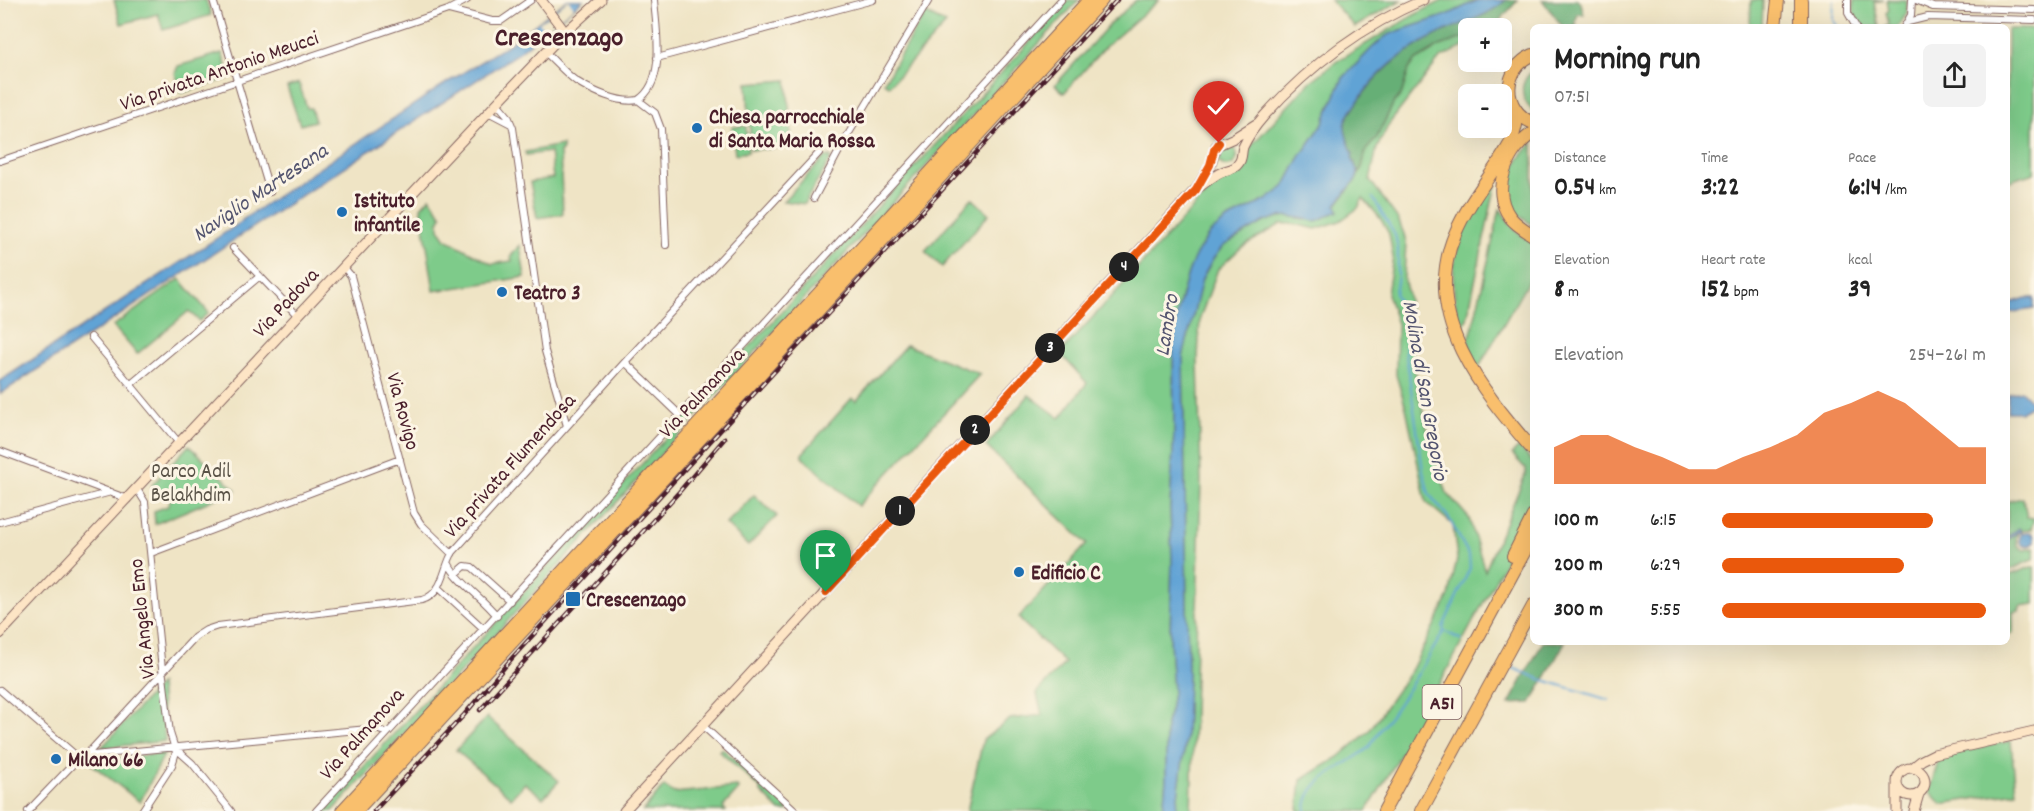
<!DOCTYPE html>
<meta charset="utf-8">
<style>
body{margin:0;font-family:Dekko,sans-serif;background:#f2f2f2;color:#222;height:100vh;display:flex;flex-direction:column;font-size:22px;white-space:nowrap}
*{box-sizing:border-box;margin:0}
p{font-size:20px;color:#767676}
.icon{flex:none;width:33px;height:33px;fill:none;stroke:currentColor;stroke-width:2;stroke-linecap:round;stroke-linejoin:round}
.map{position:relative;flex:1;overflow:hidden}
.details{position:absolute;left:1530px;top:24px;width:480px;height:621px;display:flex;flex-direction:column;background:#fff;border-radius:9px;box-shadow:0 6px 24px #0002}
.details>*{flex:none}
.fabs{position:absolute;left:1458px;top:18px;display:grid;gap:12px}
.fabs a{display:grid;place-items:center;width:54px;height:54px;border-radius:9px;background:#fff;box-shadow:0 6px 24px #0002;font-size:30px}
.pin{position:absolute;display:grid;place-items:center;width:51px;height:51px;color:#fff;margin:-62px -26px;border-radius:50% 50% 50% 0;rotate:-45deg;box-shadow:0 0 6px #0007}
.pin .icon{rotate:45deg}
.km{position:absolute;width:30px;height:30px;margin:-15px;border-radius:50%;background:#222;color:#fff;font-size:16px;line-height:30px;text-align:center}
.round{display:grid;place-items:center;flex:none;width:63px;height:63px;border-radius:9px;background:#f2f2f2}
.head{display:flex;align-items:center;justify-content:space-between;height:102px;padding:0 24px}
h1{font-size:33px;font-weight:800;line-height:45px}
.metrics{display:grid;grid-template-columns:repeat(3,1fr);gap:9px;height:102px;padding:6px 24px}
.metrics div{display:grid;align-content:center}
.metrics b{font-size:26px;font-weight:800}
.metrics small{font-size:16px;font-weight:400}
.metrics p{font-size:16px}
.chart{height:168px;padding:12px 24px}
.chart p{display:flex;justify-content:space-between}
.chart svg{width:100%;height:108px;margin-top:6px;fill:#ea580c;opacity:.7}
ul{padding:0 24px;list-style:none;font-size:20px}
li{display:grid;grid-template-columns:96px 72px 1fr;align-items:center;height:45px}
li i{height:15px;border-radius:8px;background:#ea580c}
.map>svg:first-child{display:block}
</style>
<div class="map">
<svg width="2034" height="811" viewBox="0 0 2034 811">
<rect width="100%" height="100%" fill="#fcf5e5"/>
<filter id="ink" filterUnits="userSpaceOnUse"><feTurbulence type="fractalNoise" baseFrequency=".0167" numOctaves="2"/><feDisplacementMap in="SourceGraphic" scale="12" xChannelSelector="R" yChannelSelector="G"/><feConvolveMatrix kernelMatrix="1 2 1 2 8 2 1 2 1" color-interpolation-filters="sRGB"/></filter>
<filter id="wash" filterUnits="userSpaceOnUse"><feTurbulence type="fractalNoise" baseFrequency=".008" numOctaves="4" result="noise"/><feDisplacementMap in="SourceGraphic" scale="24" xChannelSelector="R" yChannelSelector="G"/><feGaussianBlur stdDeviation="1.35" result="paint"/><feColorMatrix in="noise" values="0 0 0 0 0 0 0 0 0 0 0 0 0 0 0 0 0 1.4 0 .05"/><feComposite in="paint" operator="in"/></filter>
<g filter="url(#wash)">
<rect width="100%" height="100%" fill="#efe4c5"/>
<path fill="#7ecb8a" stroke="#64755a" stroke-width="1.5" d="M114 0H206L211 15 163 30 158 14 121 24Z
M1068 0H1079L333 811H323Z
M1136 0H1159L1105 47 1064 93 1055 85 1109 25Z
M1330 0H1401L1355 27Z
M1444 0H1478L1447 15 1395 32 1386 36 1373 47 1343 78 1322 125 1300 157 1284 187 1266 200 1226 220 1209 234 1203 243 1188 273 1177 314 1173 347 1174 432 1170 508 1172 559 1170 638 1173 692 1170 711 1166 723V780L1163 811H967L983 740 1010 719 1042 715 1037 694 1038 691 1065 663 1023 623 1019 617 1087 544 986 446 1029 395 1060 418 1087 383 1060 353 1202 198 1220 181 1243 169 1247 162 1250 147 1310 82 1337 61 1414 15Z
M1751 0H1763L1762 27H1750Z
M1854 0H1884L1874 2 1879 27H1862C1855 19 1852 11 1854 0Z
M1887 0H1907V13L1898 27H1884L1889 25 1886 13 1889 10Z
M925 13 946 24 889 86 884 82Z
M2007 29H2034V173L2007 182Z
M1468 36V45L1440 58 1389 124 1377 148 1370 180 1398 219 1404 234 1406 242 1404 278 1409 300 1410 330 1418 391 1435 459 1447 493 1469 518 1485 571 1526 473V469L1512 454 1519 447 1533 462V492L1526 523 1414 732 1367 811H1298L1301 780 1339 757 1369 731 1412 669 1449 596 1457 559 1453 525 1426 502 1406 408 1396 375 1397 324 1387 294 1393 257 1389 234 1380 218 1363 198 1358 208 1340 221 1316 229 1294 224H1281L1242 247 1218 269 1200 318 1198 358 1201 481 1191 811H1176L1186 737 1188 676 1183 357 1202 279 1213 259 1223 246 1264 222 1278 217 1288 216 1316 221 1338 211 1336 206 1357 178 1362 167 1366 150 1376 139 1394 102 1401 95 1409 69 1415 61 1440 46Z
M222 53 230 78 181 93 175 73 178 66Z
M1533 70V111C1519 98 1519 82 1533 70Z
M787 80 792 147 751 150 747 83Z
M299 83 307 108H311L315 121 300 125 287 87Z
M746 126 748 152 735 154 732 127Z
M1533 143V225C1527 221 1518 216 1514 210 1498 188 1517 158 1533 143Z
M562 145V151L560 152 563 214 537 218 530 182 553 178 550 152 526 155 525 152Z
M1217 156a10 10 0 1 1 20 0a10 10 0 1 1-20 0Z
M830 156 831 159 804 204 783 201 825 157Z
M1498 174 1467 319 1461 329C1441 257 1461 233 1498 174Z
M430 197 442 216 439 222V229L446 239 492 264 512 261 511 256 520 245 525 277 434 291 421 207Z
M972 198 989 214 942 267 925 251Z
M1500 209 1514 229 1533 244V273L1476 372 1468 341 1472 330Z
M180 279 209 313 199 321 189 311 137 354 113 326Z
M906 345 980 374 858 506 802 457V454L852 398 856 401Z
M189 445 236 490 155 524 154 511 168 506 171 498 169 493 161 491 156 493 153 499 152 485Z
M754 495 777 516 748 546 726 524Z
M2023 498 2027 517 2034 518 2031 529 2020 530 2018 529 2007 537V501Z
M2018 532 2016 538 2018 546 2024 550 2034 548V559L2007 571V540Z
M2031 567H2034V604L2020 606 2019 611 2013 612V632L2007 636V576Z
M160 684 165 741 101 748Z
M487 717 559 781 543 798 525 783 511 798 456 750Z
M2011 741 2016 792 1941 804 1929 791 1940 756Z
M722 748 788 808V811H780L760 791V788L719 751Z
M165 753 140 802 89 762Z
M664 786 674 793 737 787 739 789 723 807 726 811H643Z"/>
<path fill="#66af76" stroke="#586750" stroke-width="1.5" d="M1506 0H1518L1493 28H1468V36L1440 46 1415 61 1409 69 1401 95 1394 102 1376 139 1366 150 1362 167 1358 173C1353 159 1346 143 1345 129 1344 121 1350 114 1354 108 1375 73 1404 50 1440 33 1463 22 1487 17 1506 0Z
M1542 0H1578L1581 3 1584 15 1578 14 1575 23 1577 24 1576 27H1563Z
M1543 642H1565L1531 703 1509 704Z"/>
<path fill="#61a3d5" stroke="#566180" stroke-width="1.5" d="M567 0H583L518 53 0 394V381L243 221 242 220 440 87 511 43Z
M1478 0H1506C1487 17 1464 22 1441 33 1406 49 1377 71 1357 103 1353 110 1344 119 1345 127 1345 136 1350 146 1353 154L1352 157 1358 173 1357 178 1336 205 1338 211 1316 221 1288 216 1278 217 1264 222 1223 246 1213 259 1202 279 1183 357 1188 676 1186 737 1176 811H1163L1166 780V723L1170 711 1173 692 1170 638 1172 559 1170 508 1174 432 1173 347 1177 314 1188 273 1194 258 1209 234 1226 220 1266 200 1284 187 1300 157 1322 125 1343 78 1373 47 1386 36 1395 32 1447 15Z
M2026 298H2034V309L2007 313V304Z
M2021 391 2034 404 2020 412H2007L2008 394Z
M2019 528 2022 533 2028 532 2033 534 2034 542C2027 551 2016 545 2021 534L2018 532 2007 540V537Z"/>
<path fill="#efe4c5" d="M568 0 574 7 545 30 539 23Z"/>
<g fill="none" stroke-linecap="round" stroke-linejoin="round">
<path stroke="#61a3d5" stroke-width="2" d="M1834 0 1833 20 1838 27
M1444 631 1462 640
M1513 668 1540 679 1609 700
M1306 811C1305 778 1347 767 1368 748 1373 743 1376 735 1381 729 1404 698 1424 665 1444 631L1443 627 1470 568 1469 555 1448 517 1429 494 1423 471 1406 355V330L1401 308 1395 294 1398 275V248L1395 235 1373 198"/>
</g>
</g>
<g filter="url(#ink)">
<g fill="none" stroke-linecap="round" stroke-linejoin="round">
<defs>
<path id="street" d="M213 0 270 192
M1848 0V13L1856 27
M1916 0 1933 7 2034 10
M449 10 492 21H501L531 0
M1908 22 1928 17 2034 20
M1904 27 1911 15 1912 0
M545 52C555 61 565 73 576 81 592 91 620 104 638 100L655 113 661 129 666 245
M657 58 873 0
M638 100C667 82 656 28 654 0
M497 103 508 116 513 128 545 351 567 426
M488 112 511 124
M0 161 448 10 467 0
M814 198 846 138 929 0
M233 248 297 315
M343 266 351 276 414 513 421 524 452 554
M91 337 179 443
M625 362 680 415
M131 384 260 276
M0 451 128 499
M137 489 145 502 161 660 170 733 176 752 172 765 142 811
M0 522 111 492
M151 553 400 459
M449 564C456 580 484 599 497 616
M456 574 465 566 472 567 510 601
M438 587 484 629
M0 690 79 758
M703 726 796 811
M175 748 192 763 231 811
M82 758 93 755 368 729 379 730 387 733
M28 811 79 758 91 750 195 637 206 630 218 626 422 600C444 594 443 567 453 552L625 362 819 153
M316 811 1061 0"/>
<path id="secondary" d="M541 0 565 32
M1198 186 1211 164 1216 146 1234 138 1256 124
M0 634 497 103 560 37 601 0
M1912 768 1922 760 1934 754 2034 731
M1897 782a14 14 0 1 1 28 0a14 14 0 1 1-28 0Z
M624 811 1195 190C1204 184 1213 176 1222 172 1228 169 1234 170 1238 164 1243 159 1241 153 1243 147 1248 136 1256 125 1264 116 1308 67 1362 26 1423 0
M1897 811V785
M1914 811 1919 794"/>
<path id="highway" d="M1775 27 1778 0
M1801 27V0
M1533 55C1502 68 1501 110 1533 123
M1515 110 1516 125 1512 140C1495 172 1469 200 1455 234 1420 317 1482 391 1533 450
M1533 133C1507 149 1490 190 1510 217 1516 225 1525 230 1533 235
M1513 556 1533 516
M342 811 1089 0
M356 811 762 372 1102 0
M1384 811 1533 536
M1421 811 1533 606"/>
</defs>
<use href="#street" stroke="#846461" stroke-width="8"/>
<use href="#secondary" stroke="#846461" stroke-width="11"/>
<use href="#highway" stroke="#846461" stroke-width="14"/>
<use href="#street" stroke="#fff" stroke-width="6"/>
<use href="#secondary" stroke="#fde5c5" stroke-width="9"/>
<use href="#highway" stroke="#f9bf6d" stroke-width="12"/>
<defs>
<path id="rail" d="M480 710 679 492 725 438
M374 811 464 715 513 657 623 536 1117 0"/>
</defs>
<use href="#rail" stroke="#4a1f2b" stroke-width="4.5"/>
<use href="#rail" stroke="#fcf5e5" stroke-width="2" stroke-dasharray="7" stroke-linecap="butt"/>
</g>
</g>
<g fill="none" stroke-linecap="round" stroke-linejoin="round" filter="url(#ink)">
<defs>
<path id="route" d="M826 592 1196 190 1210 165 1214 150 1219 143"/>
</defs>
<use href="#route" stroke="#fff" stroke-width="12"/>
<use href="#route" stroke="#ea580c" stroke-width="8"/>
</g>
<g fill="#1f6fb2" stroke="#fcf5e5" stroke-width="2">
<circle cx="697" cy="128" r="6"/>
<circle cx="342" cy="212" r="6"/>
<circle cx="502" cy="292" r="6"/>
<circle cx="1019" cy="572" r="6"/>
<rect x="565" y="591" width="16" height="16" rx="3"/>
<circle cx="56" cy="759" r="6"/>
</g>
<g text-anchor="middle" stroke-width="6" stroke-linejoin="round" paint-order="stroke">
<rect fill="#fcf5e5" stroke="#7f5f63" stroke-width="1.5" x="1422.5" y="685" width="39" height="34" rx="4.5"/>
<g font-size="20" font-weight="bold" fill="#4a1f2b">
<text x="1442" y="709">A51</text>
</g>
<g font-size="21" fill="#4a1f2b" stroke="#fcf5e5">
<text transform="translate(219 70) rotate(-19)" y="7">Via privata Antonio Meucci</text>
<text transform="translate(285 302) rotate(-47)" y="7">Via Padova</text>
<text transform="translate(701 392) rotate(-47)" y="7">Via Palmanova</text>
<text transform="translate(404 411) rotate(75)" y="7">Via Rovigo</text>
<text transform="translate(509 465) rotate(-48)" y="7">Via privata Flumendosa</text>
<text transform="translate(141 619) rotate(-96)" y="7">Via Angelo Emo</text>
<text transform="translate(361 733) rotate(-48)" y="7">Via Palmanova</text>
</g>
<g font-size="21" font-weight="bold" fill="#4a1f2b" stroke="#fcf5e5" text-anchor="start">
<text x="709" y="123">Chiesa parrocchiale<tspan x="709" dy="24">di Santa Maria Rossa</tspan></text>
<text x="354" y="207">Istituto<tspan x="354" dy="24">infantile</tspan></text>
<text x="514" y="299">Teatro 3</text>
<text x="1031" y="579">Edificio C</text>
<text x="586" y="606">Crescenzago</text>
<text x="68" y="766">Milano 66</text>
</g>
<g font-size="21" fill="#5a5348" stroke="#fcf5e5">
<text x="191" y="477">Parco Adil<tspan x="191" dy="24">Belakhdim</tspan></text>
</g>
<g font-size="22" font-style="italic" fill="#53546f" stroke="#fcf5e5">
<text transform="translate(259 191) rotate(-34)" y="8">Naviglio Martesana</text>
<text transform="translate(1165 325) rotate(-81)" y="8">Lambro</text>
<text transform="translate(1427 390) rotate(80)" y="8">Molina di San Gregorio</text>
</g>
<g font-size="27" font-weight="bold" fill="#4a1f2b" stroke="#fcf5e5">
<text x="559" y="45">Crescenzago</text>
</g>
</g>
</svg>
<div class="fabs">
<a>+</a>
<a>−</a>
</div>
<div class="pin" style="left:826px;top:592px;background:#1e9e55"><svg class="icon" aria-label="arrive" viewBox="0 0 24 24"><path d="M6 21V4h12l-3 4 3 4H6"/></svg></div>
<div class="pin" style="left:1219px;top:143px;background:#d93025"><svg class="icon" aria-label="check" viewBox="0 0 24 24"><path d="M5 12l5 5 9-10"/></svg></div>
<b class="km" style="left:900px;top:511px">1</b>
<b class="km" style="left:975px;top:430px">2</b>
<b class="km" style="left:1050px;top:348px">3</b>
<b class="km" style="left:1124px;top:267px">4</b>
<section class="details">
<div class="head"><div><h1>Morning run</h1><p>07:51</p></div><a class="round"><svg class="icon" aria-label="share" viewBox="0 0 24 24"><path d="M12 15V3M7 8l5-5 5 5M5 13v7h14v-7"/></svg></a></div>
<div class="metrics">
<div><p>Distance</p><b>0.54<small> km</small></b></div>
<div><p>Time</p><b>3:22</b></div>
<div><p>Pace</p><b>6:14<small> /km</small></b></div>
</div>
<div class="metrics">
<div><p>Elevation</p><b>8<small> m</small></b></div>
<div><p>Heart rate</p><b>152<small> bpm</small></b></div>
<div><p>kcal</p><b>39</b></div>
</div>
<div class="chart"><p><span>Elevation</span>254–261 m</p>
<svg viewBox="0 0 160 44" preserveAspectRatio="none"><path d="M0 44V29L10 24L20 24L30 29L40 33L50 38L60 38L70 33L80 29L90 24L100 15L110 11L120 6L130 11L140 20L150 29L160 29V44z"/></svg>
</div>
<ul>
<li><b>100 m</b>6:15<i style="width:80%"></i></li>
<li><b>200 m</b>6:29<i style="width:69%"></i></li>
<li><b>300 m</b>5:55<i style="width:100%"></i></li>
</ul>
</section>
</div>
